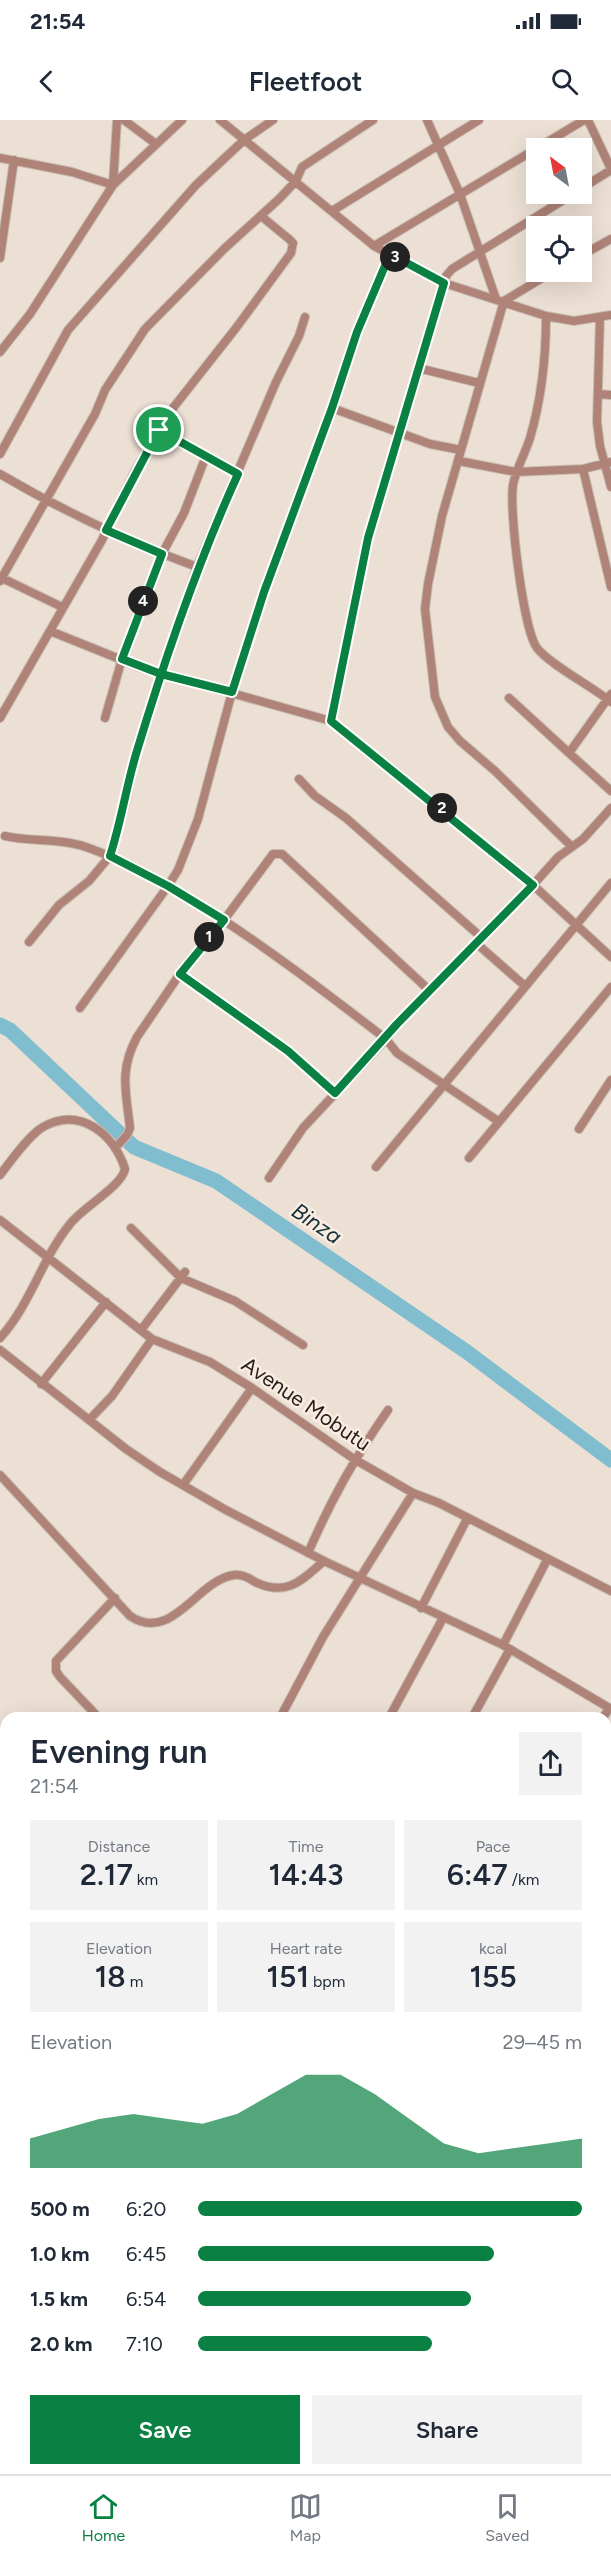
<!DOCTYPE html>
<meta charset="utf-8">
<style>
body{margin:0;font-family:Figtree,sans-serif;background:#f2f2f3;color:#1f2937;height:100vh;display:flex;flex-direction:column;font-size:22px;white-space:nowrap}
*{box-sizing:border-box;margin:0}
p{font-size:20px;color:#747a83}
.icon{flex:none;width:33px;height:33px;fill:none;stroke:currentColor;stroke-width:2;stroke-linecap:round;stroke-linejoin:round}
.map{position:relative;flex:1;overflow:hidden}
.drawer{position:absolute;left:0px;top:1592px;width:612px;height:764px;display:flex;flex-direction:column;background:#fff;border-radius:18px 18px 0 0;box-shadow:0 6px 24px #0002}
.drawer>*{flex:none}
.needle{width:39px;rotate:328deg}
.tools{position:absolute;left:526px;top:18px;display:grid;gap:12px}
.tools a{display:grid;place-items:center;width:66px;height:66px;border-radius:0px;background:#fff;box-shadow:0 6px 24px #0002;font-size:30px}
.pin{position:absolute;display:grid;place-items:center;width:51px;height:51px;color:#fff;margin:-26px;border:3px solid #fff;border-radius:50%;box-shadow:0 2px 6px #0007}
.km{position:absolute;width:30px;height:30px;margin:-15px;border-radius:50%;background:#222;color:#fff;font-size:16px;line-height:30px;text-align:center}
.round{display:grid;place-items:center;flex:none;width:63px;height:63px;border-radius:0px;background:#f2f2f3}
.overview{display:flex;align-items:center;justify-content:space-between;height:102px;padding:0 30px}
h1{font-size:33px;font-weight:600;line-height:45px}
.figures{display:grid;grid-template-columns:repeat(3,1fr);gap:9px;height:102px;padding:6px 30px}
.figures div{display:grid;align-content:center;border-radius:0px;background:#f2f2f3;text-align:center}
.figures b{font-size:30px;font-weight:600}
.figures small{font-size:16px;font-weight:400}
.figures p{font-size:16px}
.chart{height:168px;padding:12px 30px}
.chart p{display:flex;justify-content:space-between}
.chart svg{width:100%;height:108px;margin-top:6px;fill:#0b8043;opacity:.7}
.action{display:flex;gap:12px;margin-top:auto;padding:12px 30px}
.action a{flex:1;height:69px;border-radius:0px;background:#0b8043;color:#fff;font-size:24px;font-weight:600;line-height:69px;text-align:center}
.action a+a{background:#f2f2f3;color:#1f2937}
ul{padding:0 30px;list-style:none;font-size:20px}
li{display:grid;grid-template-columns:96px 72px 1fr;align-items:center;height:45px}
li i{height:15px;border-radius:8px;background:#0b8043}
.status{display:flex;justify-content:space-between;align-items:center;height:42px;padding:0 30px;background:#fff;direction:ltr}
.status svg{height:16px;fill:currentColor}
header{display:flex;justify-content:space-between;align-items:center;height:78px;padding:0 30px;background:#fff;font-size:27px;font-weight:600}
.menu{display:flex;justify-content:space-around;align-items:center;height:84px;border-top:2px solid #e0e1e3;background:#fff;font-size:16px;color:#747a83}
.menu a{display:grid;justify-items:center;gap:3px}
.menu .on{color:#0b8043}
.map>svg:first-child{display:block}
</style>
<div class="status"><b>21:54</b><svg viewBox="0 0 49 12"><path d="M0 12V9h3v3zM5 12V6h3v6zM10 12V3h3v9zM15 12V0h3v12zM26 1h20v11H26zM47 4h2v5h-2z"/></svg></div>
<header><svg class="icon" aria-label="back" viewBox="0 0 24 24"><path d="M15 5l-7 7 7 7"/></svg>Fleetfoot<svg class="icon" aria-label="search" viewBox="0 0 24 24"><circle cx="10" cy="10" r="6"/><path d="M15 15l6 6"/></svg></header>
<div class="map">
<svg width="611" height="2354" viewBox="0 0 611 2354">
<rect width="100%" height="100%" fill="#ecdfd4"/>
<g fill="none" stroke-linecap="round" stroke-linejoin="round">
<path stroke="#7fbdcf" stroke-width="15" d="M0 905 10 910 134 1027 216 1061 467 1232 611 1340"/>
<defs>
<path id="street" d="M124 0 156 24
M220 0 374 126 444 163 546 196 574 201 611 195
M427 0 460 74 496 179
M588 0 611 49
M0 38 72 52 113 65 117 0
M582 68 611 50
M332 91 479 0
M374 126 584 0
M582 135 611 119
M0 138 14 40
M552 152 504 181 442 396 428 464 425 489 435 577 448 607 460 621 495 651 571 726
M546 196C546 238 542 277 530 318 525 334 516 349 513 365 509 390 523 509 537 528 549 544 593 567 611 582
M600 197 597 302 600 326 611 367
M0 232 30 194 113 65 182 0
M418 248 479 263
M599 274 611 275
M332 288 430 324 461 330
M159 310 238 354
M0 334 68 210 196 65 244 20 273 0
M459 341 516 352 583 349 611 342
M583 349 611 467
M0 354C63 391 129 422 197 447
M0 457 62 487
M0 461 95 294 105 270 145 209 224 129 279 79 296 61 302 47 373 0
M50 511 142 548 331 601 533 765 611 837
M611 574 569 633 611 671
M509 578 569 633
M0 598 102 420 134 353 159 310 173 288 236 208 291 133 293 123 289 119 261 96
M105 598 122 539 140 488 162 434 184 393 206 336
M331 601C345 540 353 478 368 418L446 156 452 149 573 74
M299 659 315 676 346 698 481 817
M5 716C31 722 60 718 86 727 126 741 164 763 200 785 265 826 325 872 386 919L397 933 498 1001
M29 822 59 785 89 761 110 736 125 684 135 636 197 447 276 262 299 216 305 197
M476 823 525 866
M180 854 288 931 335 973
M80 888 168 766 178 750 198 699 232 572 264 472 332 288 357 212 390 134
M579 1009 611 960
M115 1028 127 1015 130 1008C126 972 119 950 137 917L188 842 224 800 273 734H282L429 870
M469 1038 611 867
M376 1047 611 763
M0 1055C10 1042 29 1015 43 1007 80 986 114 1014 125 1049 122 1066 82 1088 70 1104 42 1138 31 1184 0 1218
M269 1058 303 1008 386 919 397 904 533 765 558 737 583 719 611 688
M0 1100 152 1219 210 1242 252 1268 354 1339 413 1373 439 1383 611 1471
M131 1108 181 1158 235 1181 303 1225
M141 1210 185 1152
M0 1230 126 1329 160 1352 226 1390 324 1441 503 1525 611 1589
M41 1264 106 1182
M89 1300 112 1276 152 1219
M0 1355 130 1496C172 1524 197 1460 234 1455 242 1454 249 1458 255 1462 287 1477 301 1461 324 1441
M183 1365 252 1268
M308 1433C332 1378 354 1339 388 1290
M421 1488 467 1399
M503 1525 547 1440
M99 1598 60 1557 56 1551V1541L115 1478
M280 1598 323 1517 413 1373
M389 1598 443 1498
M472 1598 510 1529
M603 1598 609 1588
M0 1629 6 1632
M0 1673 6 1668
M606 1675 611 1678
M0 1745 6 1739
M606 1774 611 1777
M0 1832 6 1839
M606 1852 611 1854
M606 1985 611 1993
M0 2012 6 2008
M606 2083 611 2080
M606 2142 611 2145
M606 2173 611 2172
M606 2315H611
M0 2333 6 2335
M220 2349 222 2354
M46 2354 47 2349"/>
</defs>
<use href="#street" stroke="#c8bdb3" stroke-width="10"/>
<use href="#street" stroke="#af8378" stroke-width="8"/>
</g>
<g fill="none" stroke-linecap="round" stroke-linejoin="round">
<defs>
<path id="route" d="M159 310 238 354C197 444 165 538 136 634 126 668 121 702 110 736L168 766 224 800 180 854 288 931 335 973 397 904 533 765 331 601 368 418 444 163 390 134 357 212 332 288 264 472 232 572 161 554 122 539 162 434 106 410 159 310"/>
</defs>
<use href="#route" stroke="#fff" stroke-width="12"/>
<use href="#route" stroke="#0b8043" stroke-width="8"/>
</g>
<g text-anchor="middle" stroke-width="5" stroke-linejoin="round" paint-order="stroke">
<g font-size="21" fill="#26211e" stroke="#faece1">
<text transform="translate(306 1284) rotate(34)" y="7">Avenue Mobutu</text>
</g>
<g font-size="22" font-style="italic" fill="#102f37" stroke="#faece1">
<text transform="translate(317 1103) rotate(34)" y="8">Binza</text>
</g>
</g>
</svg>
<div class="tools">
<a><svg class="needle" viewBox="-14 -14 28 28"><path d="M0-13l5 13h-10z" fill="#e53935"/><path d="M0 13l5-13h-10z" fill="#747a83"/></svg></a>
<a><svg class="icon" aria-label="locate" viewBox="0 0 24 24"><circle cx="12" cy="12" r="6"/><path d="M12 2v4M12 18v4M2 12h4M18 12h4"/></svg></a>
</div>
<div class="pin" style="left:159px;top:310px;background:#1e9e55"><svg class="icon" aria-label="arrive" viewBox="0 0 24 24"><path d="M6 21V4h12l-3 4 3 4H6"/></svg></div>
<b class="km" style="left:209px;top:817px">1</b>
<b class="km" style="left:442px;top:688px">2</b>
<b class="km" style="left:395px;top:137px">3</b>
<b class="km" style="left:143px;top:481px">4</b>
<section class="drawer">
<div class="overview"><div><h1>Evening run</h1><p>21:54</p></div><a class="round"><svg class="icon" aria-label="share" viewBox="0 0 24 24"><path d="M12 15V3M7 8l5-5 5 5M5 13v7h14v-7"/></svg></a></div>
<div class="figures">
<div><p>Distance</p><b>2.17<small> km</small></b></div>
<div><p>Time</p><b>14:43</b></div>
<div><p>Pace</p><b>6:47<small> /km</small></b></div>
</div>
<div class="figures">
<div><p>Elevation</p><b>18<small> m</small></b></div>
<div><p>Heart rate</p><b>151<small> bpm</small></b></div>
<div><p>kcal</p><b>155</b></div>
</div>
<div class="chart"><p><span>Elevation</span>29–45 m</p>
<svg viewBox="0 0 160 44" preserveAspectRatio="none"><path d="M0 44V32L10 28L20 24L30 22L40 24L50 26L60 22L70 14L80 6L90 6L100 14L110 24L120 34L130 38L140 36L150 34L160 32V44z"/></svg>
</div>
<ul>
<li><b>500 m</b>6:20<i style="width:100%"></i></li>
<li><b>1.0 km</b>6:45<i style="width:77%"></i></li>
<li><b>1.5 km</b>6:54<i style="width:71%"></i></li>
<li><b>2.0 km</b>7:10<i style="width:61%"></i></li>
</ul>
<div class="action"><a>Save</a><a>Share</a></div>
</section>
</div>
<nav class="menu">
<a class="on"><svg class="icon" aria-label="home" viewBox="0 0 24 24"><path d="M3 11l9-7 9 7M6 9v11h12V9"/></svg>Home</a>
<a><svg class="icon" aria-label="map" viewBox="0 0 24 24"><path d="M3 6l6-2 6 2 6-2v14l-6 2-6-2-6 2zM9 4v14M15 6v14"/></svg>Map</a>
<a><svg class="icon" aria-label="saved" viewBox="0 0 24 24"><path d="M7 4h10v16l-5-4-5 4z"/></svg>Saved</a>
</nav>
